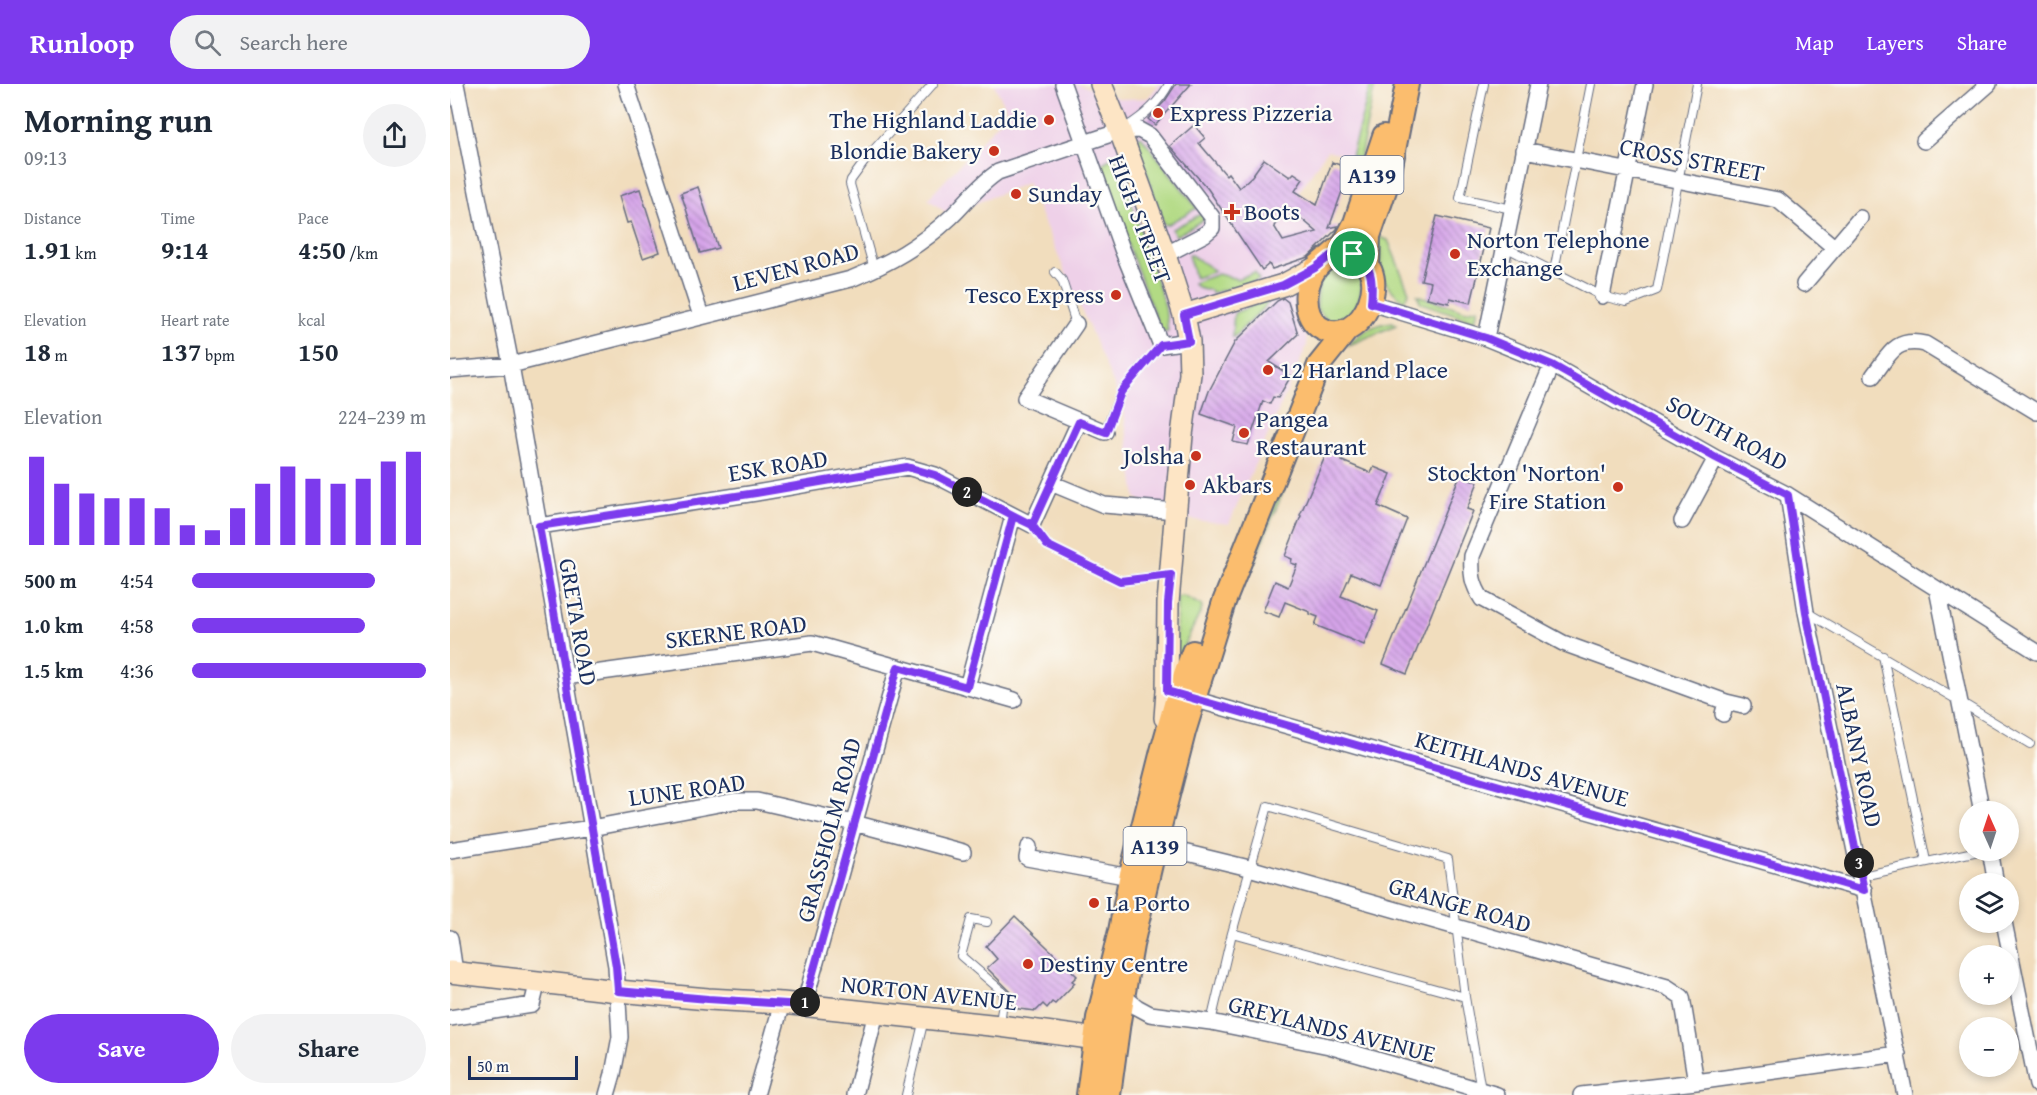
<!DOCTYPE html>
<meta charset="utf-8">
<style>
body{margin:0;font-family:"Gentium Book Plus",serif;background:#f2f2f3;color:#1f2937;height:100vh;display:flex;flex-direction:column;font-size:22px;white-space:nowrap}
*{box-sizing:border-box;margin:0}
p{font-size:20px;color:#747a83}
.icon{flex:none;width:33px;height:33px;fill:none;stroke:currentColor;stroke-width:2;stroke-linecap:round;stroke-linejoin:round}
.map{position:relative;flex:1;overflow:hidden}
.panel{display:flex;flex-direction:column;background:#fff;width:450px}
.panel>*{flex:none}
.needle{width:39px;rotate:357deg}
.fabs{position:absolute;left:1509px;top:717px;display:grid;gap:12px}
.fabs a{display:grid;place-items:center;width:60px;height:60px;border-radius:50%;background:#fff;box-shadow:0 3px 9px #0003;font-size:30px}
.scale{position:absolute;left:18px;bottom:15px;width:110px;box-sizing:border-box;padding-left:6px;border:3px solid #1b2f5e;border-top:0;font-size:16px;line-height:21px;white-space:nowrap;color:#1b2f5e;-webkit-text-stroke:4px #fdfcf7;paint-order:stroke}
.pin{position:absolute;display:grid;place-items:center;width:51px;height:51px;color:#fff;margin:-26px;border:3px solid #fff;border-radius:50%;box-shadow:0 2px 6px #0007}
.km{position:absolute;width:30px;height:30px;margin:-15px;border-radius:50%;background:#222;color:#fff;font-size:16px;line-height:30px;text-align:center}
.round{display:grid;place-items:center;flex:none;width:63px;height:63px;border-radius:32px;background:#f2f2f3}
.headline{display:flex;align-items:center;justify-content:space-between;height:102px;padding:0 24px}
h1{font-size:33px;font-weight:700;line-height:45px}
.figures{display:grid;grid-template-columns:repeat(3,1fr);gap:9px;height:102px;padding:6px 24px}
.figures div{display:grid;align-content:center}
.figures b{font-size:26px;font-weight:700}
.figures small{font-size:16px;font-weight:400}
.figures p{font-size:16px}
.chart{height:168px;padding:12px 24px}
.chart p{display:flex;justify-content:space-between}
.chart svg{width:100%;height:108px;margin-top:6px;stroke:#7c3aed;stroke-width:6}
.button{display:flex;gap:12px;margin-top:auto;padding:12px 24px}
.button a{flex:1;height:69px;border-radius:36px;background:#7c3aed;color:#fff;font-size:24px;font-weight:700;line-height:69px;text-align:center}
.button a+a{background:#f2f2f3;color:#1f2937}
ul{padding:0 24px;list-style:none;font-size:20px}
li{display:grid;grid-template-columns:96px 72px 1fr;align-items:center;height:45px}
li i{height:15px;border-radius:8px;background:#7c3aed}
header{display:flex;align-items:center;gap:36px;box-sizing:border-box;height:84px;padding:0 30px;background:#7c3aed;color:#fff}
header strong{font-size:28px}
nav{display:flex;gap:33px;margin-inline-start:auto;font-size:21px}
.search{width:420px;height:54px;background:#f2f2f3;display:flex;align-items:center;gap:15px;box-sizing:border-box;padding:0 21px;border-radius:33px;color:#747a83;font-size:22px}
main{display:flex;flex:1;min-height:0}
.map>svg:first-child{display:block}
</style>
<header>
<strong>Runloop</strong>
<div class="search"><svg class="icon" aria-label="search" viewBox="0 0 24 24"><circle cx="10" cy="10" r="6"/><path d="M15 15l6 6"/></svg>Search here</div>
<nav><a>Map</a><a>Layers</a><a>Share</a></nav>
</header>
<main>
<section class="panel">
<div class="headline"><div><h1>Morning run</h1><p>09:13</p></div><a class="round"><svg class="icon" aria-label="share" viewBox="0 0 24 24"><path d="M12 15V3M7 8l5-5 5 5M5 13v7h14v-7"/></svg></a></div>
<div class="figures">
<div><p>Distance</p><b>1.91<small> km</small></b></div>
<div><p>Time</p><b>9:14</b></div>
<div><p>Pace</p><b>4:50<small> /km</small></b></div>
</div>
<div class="figures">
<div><p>Elevation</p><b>18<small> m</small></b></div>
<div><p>Heart rate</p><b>137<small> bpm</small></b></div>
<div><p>kcal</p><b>150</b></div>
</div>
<div class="chart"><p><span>Elevation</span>224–239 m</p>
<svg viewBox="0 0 160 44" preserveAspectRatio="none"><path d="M5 44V8M15 44V19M25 44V23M35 44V25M45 44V25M55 44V29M65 44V36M75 44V38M85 44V29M95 44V19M105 44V12M115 44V17M125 44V19M135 44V17M145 44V10M155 44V6"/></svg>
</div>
<ul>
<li><b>500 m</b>4:54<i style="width:78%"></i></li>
<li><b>1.0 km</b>4:58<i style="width:74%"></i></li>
<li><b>1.5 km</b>4:36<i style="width:100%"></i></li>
</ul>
<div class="button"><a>Save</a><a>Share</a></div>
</section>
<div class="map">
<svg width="1587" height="1011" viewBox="0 0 1587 1011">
<defs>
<pattern id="building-back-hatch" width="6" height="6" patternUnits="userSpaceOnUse" patternTransform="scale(1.5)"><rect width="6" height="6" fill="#d6a4e9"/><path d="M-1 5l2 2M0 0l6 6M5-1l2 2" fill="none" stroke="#ad86c0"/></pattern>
</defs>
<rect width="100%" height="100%" fill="#fdfcf7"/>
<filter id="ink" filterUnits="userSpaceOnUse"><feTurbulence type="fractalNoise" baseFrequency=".0167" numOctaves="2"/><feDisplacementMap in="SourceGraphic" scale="12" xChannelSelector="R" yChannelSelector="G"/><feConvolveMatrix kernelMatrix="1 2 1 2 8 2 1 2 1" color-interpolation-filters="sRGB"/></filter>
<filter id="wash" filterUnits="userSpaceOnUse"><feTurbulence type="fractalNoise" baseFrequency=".008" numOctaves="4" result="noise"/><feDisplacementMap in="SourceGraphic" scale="24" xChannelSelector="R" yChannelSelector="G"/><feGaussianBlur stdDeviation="1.35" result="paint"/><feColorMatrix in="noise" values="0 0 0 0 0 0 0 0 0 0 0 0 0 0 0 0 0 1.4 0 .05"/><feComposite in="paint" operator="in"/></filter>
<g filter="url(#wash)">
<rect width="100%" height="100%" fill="#f1ddbd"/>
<path fill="#eed0e8" d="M544 0H627L671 15 698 14 709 0H925L910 74 877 66 845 114 884 148 851 181 857 261 779 440 719 433 686 414 673 322 577 99 498 130 478 115 558 28Z"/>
<path fill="#b2da84" stroke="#668471" stroke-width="1.5" d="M921 0H925L910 74 901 72Z
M691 52 747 124 716 141 713 140 686 55Z
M663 73 668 77 715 222 718 247 711 248 648 82Z
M753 129 756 134 726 152 722 145Z
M927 152 938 156 959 208 954 217C928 198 927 181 927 152Z
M738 171H741L765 187 745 194Z
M889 179 906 184C916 203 910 217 900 234L880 239 867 225C868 199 867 194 889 179Z
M805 188 809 196 762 209 760 206C752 206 748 205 743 199L768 190 787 195Z
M967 211 1016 227 1028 224 1025 237 971 219Z
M819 215 818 219 784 253H782L784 229Z
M942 238 946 241 897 262C911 248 922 241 942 238Z
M836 389 840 391 798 492 797 491Z
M733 512 751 521 752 525 731 568 726 570 727 513Z"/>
<g id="blocks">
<path fill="url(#building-back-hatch)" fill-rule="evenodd" d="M726 0H741L705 41 698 35 715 17Z
M744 41 755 54 749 59 776 91 778 89 789 104 802 92 814 75 840 93 844 89 853 95 845 107 867 121 882 78 900 85 879 144 888 142 887 145 858 173 822 185 819 180 812 186 758 105 720 62ZM839 124 867 148 833 157 824 142Z
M248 103 268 164 250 169 231 109Z
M190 105 210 168 193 174 181 138 177 139 169 112Z
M987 132 1039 144 1021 219 1000 214 999 219 977 214 981 198 971 196Z
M833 214 838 218 848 250 819 278 841 292 828 314 823 313 820 320 813 317 798 361 783 358 787 343 751 330 759 307 785 258 827 217Z
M877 368 893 374 892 377 921 389 924 383 941 390 928 422 957 435 931 501 901 489 891 512 928 527 914 561 865 541 868 533 860 530V528L835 518 829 533 813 527 825 497 838 503 847 481 841 479 842 475 835 472 851 432 850 431Z
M1010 391 1028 398 1017 425 1023 427 957 590 933 580Z
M565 832 627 892 622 897 625 899 605 920 602 918 597 924 593 920 586 927 561 924 562 909 537 884 547 875 536 862Z"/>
</g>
</g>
<g filter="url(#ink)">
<use href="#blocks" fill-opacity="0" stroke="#666c7f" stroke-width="1.5"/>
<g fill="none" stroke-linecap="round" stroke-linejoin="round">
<defs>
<path id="lane" d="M1034 0 1010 114 1062 125
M676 43C694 32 709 19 719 0
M1055 163 1152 212 1176 218 1207 206 1247 0
M424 185 400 100 401 96 420 70 483 0
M1104 187 1141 0
M605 188 612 196 626 240
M655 348 671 308 711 261
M582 441 597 461 670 497 718 491
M1358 529 1509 617 1580 660
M1433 572 1476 777
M1412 792 1533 766
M537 838 521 835 511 872 554 909 550 940
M782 849 1015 913
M761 938 782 849 818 722 998 775 1015 913 1031 1006
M456 1011 474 935"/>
<path id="street" d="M6 0 61 281 166 882 170 953 163 990 157 1011
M176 0 251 232
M613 0 672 165 711 261 739 257
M1474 57 1539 0
M1074 66 1328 116 1385 164
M1354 200 1410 134
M1152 212 1195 0
M921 219 1036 254 1102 281 1266 374 1338 411 1587 568
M626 240 575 314 655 348
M1036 254 1088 0
M1102 281 1022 472C1021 490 1022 500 1032 515L1113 559 1276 618
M0 286 61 281 401 195C440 179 470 162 501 133 517 118 529 100 548 88L670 47 689 46 700 52 762 133V144L755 150 715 171
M1423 292C1439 271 1445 253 1475 260L1587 328
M601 399 654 421 726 427
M1338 411 1356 528 1455 1011
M1232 437 1266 374
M89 442 306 409 457 383 485 391 582 441 629 338
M1487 505 1532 728
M115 593 362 559 564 616
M517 603 563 432
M736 613 1414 806
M1273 630 1276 618 1293 622
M696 759 799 784 1217 903 1232 913 1246 998
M579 763 577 774 669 791 681 790
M0 766 141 744 285 717H307L404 739 513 768
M1540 766 1546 800
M1554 838 1587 1001
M0 854 5 888
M673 912 687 923 700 930 761 938 879 962 1047 1011
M354 921 448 583
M0 934 82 921 88 897
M306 1011 332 919
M405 1011 426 929
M1131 1011 1246 998 1448 970"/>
<path id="secondary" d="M651 0 670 47 715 171 734 231 739 257 740 290 732 351 718 519 717 607 715 634
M734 231 833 201 865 184
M0 888 168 907 258 915 332 919 426 929 550 942 662 957"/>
<path id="primary" d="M893 169C953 174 912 272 869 243 850 229 854 192 872 178 878 172 885 171 893 169Z
M880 172 894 160 905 139 934 52
M918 183 919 152 938 97 957 0
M638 1011 648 934 670 847 681 790 712 667 728 610 743 568
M659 1011 669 937 682 861 707 754 734 648 774 518 869 281 897 246"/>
</defs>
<use href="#lane" stroke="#666c7f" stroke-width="10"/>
<use href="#street" stroke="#666c7f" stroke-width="18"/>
<use href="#secondary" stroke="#666c7f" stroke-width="24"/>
<use href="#primary" stroke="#666c7f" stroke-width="26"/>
<use href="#lane" stroke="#fff" stroke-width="8"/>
<use href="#street" stroke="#fff" stroke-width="15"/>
<use href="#secondary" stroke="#fde5c5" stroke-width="21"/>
<use href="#primary" stroke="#fbbd6e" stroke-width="22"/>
</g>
</g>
<g fill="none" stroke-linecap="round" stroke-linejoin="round" filter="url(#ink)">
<defs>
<path id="route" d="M903 170 893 169 880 172 865 184 833 201 734 231 739 257 711 261 671 308 656 348 629 338 582 441 563 432 517 603 448 583 354 921 258 915 168 907 166 882 89 442 306 409 457 383 485 391 582 441 597 461 670 497 721 491 718 519 717 607 1414 806 1356 528 1338 411 1266 374 1102 281 1036 254 921 219C923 199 923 179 903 170"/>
</defs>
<use href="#route" stroke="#fff" stroke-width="12"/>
<use href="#route" stroke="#7c3aed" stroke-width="8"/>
</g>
<g fill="#c8321e" stroke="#fdfcf7" stroke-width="2">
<circle cx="708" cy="29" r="6"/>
<circle cx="599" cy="36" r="6"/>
<circle cx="544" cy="67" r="6"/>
<circle cx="566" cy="110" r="6"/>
<path d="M779 119h6v6h6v6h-6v6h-6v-6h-6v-6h6z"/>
<circle cx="1005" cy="170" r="6"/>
<circle cx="666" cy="211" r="6"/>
<circle cx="818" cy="286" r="6"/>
<circle cx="794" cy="349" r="6"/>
<circle cx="746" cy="372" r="6"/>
<circle cx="740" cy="401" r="6"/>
<circle cx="1168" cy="403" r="6"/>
<circle cx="644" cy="819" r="6"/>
<circle cx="578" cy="880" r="6"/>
</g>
<g text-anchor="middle" stroke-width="4.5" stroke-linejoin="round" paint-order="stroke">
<g fill="#fdfcf7" stroke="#5f6c8c" stroke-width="1.5">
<rect x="890.5" y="72" width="63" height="38" rx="4.5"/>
<rect x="673.5" y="743" width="63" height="38" rx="4.5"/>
</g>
<g font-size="22" font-weight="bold" fill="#1b2f5e">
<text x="922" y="99">A139</text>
<text x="705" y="770">A139</text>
</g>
<g font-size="24" fill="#1b2f5e" stroke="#fdfcf7" text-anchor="start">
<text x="720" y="37">Express Pizzeria</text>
<text x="587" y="44" text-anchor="end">The Highland Laddie</text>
<text x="532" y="75" text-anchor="end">Blondie Bakery</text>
<text x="578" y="118">Sunday</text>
<text x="794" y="136">Boots</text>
<text x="1017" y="164">Norton Telephone<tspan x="1017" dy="28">Exchange</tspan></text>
<text x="654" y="219" text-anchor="end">Tesco Express</text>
<text x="830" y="294">12 Harland Place</text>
<text x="806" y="343">Pangea<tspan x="806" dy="28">Restaurant</tspan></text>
<text x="734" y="380" text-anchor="end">Jolsha</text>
<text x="1156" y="397" text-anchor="end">Stockton 'Norton'<tspan x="1156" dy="28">Fire Station</tspan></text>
<text x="752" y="409">Akbars</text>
<text x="656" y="827">La Porto</text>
<text x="590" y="888">Destiny Centre</text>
</g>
<g font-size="24" fill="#1b2f5e" stroke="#fdfcf7">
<text transform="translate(1242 76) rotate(11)" y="8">CROSS STREET</text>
<text transform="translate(690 135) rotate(69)" y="8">HIGH STREET</text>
<text transform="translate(346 183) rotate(-15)" y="8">LEVEN ROAD</text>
<text transform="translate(1277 349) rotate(28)" y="8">SOUTH ROAD</text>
<text transform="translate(328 382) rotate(-9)" y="8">ESK ROAD</text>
<text transform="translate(128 538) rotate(80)" y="8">GRETA ROAD</text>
<text transform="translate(286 548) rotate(-7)" y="8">SKERNE ROAD</text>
<text transform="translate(1409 671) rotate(78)" y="8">ALBANY ROAD</text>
<text transform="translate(1072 685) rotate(16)" y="8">KEITHLANDS AVENUE</text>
<text transform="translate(237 706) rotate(-8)" y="8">LUNE ROAD</text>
<text transform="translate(379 746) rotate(-75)" y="8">GRASSHOLM ROAD</text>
<text transform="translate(1010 821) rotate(16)" y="8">GRANGE ROAD</text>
<text transform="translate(479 909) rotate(6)" y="8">NORTON AVENUE</text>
<text transform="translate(882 945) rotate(14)" y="8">GREYLANDS AVENUE</text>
</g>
</g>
</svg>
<div class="fabs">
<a><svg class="needle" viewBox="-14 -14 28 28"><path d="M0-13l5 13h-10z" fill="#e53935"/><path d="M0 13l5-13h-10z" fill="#747a83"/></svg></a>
<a><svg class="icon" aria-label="layers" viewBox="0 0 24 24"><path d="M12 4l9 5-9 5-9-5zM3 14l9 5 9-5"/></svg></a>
<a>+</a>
<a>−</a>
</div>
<div class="scale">50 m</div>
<div class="pin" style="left:903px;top:170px;background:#1e9e55"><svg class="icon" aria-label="arrive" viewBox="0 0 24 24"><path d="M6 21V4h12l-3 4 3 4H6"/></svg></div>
<b class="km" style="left:355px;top:918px">1</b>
<b class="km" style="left:517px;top:408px">2</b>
<b class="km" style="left:1409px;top:779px">3</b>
</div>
</main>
